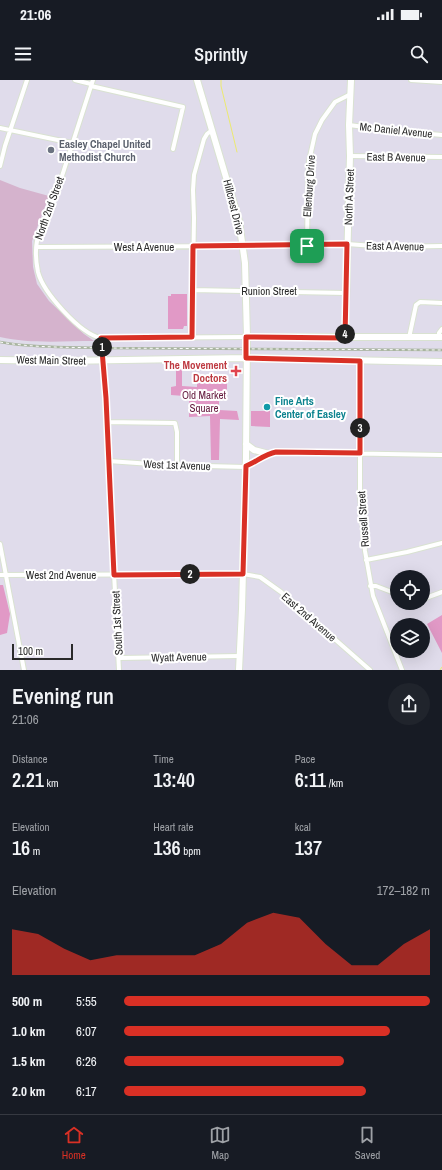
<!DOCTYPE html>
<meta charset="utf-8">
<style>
body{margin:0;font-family:"Archivo Narrow",sans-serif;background:#20242c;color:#f1f3f6;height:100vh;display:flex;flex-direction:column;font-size:15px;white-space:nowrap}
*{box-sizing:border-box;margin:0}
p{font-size:13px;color:#9ea1a6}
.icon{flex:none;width:22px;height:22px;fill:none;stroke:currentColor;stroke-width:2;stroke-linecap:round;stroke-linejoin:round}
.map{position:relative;height:590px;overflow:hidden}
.drawer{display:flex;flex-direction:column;background:#171b24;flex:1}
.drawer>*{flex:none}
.controls{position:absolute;left:390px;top:490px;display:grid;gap:8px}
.controls a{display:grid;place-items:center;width:40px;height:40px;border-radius:50%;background:#171b24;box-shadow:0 4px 16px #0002;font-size:20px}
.scale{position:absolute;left:12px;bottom:10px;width:61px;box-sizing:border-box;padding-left:4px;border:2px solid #2a2a2a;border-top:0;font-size:11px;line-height:14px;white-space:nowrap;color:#2a2a2a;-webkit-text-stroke:3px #fff;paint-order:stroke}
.pin{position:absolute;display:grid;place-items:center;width:34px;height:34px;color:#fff;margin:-17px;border-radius:8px;box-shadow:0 2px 6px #0006}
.km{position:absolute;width:20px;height:20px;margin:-10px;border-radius:50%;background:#222;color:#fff;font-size:11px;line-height:20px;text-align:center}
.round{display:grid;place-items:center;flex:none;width:42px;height:42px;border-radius:21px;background:#20242c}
.headline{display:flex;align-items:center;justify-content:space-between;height:68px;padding:0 12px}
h1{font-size:22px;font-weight:600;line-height:30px}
.metrics{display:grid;grid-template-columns:repeat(3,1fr);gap:6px;height:68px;padding:4px 12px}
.metrics div{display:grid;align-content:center}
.metrics b{font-size:20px;font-weight:600}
.metrics small{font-size:11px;font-weight:400}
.metrics p{font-size:11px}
.chart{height:112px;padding:8px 12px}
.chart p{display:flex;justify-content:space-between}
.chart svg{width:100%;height:72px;margin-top:4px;fill:#d93025;opacity:.7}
ul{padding:0 12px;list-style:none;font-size:13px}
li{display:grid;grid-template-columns:64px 48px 1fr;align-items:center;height:30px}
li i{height:10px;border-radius:5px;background:#d93025}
.status{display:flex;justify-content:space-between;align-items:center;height:28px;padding:0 20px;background:#171b24;direction:ltr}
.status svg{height:11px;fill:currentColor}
header{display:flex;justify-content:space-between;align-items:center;height:52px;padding:0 12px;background:#171b24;font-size:18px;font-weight:600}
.menu{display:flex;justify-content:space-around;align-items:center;height:56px;border-top:1px solid #363941;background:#171b24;font-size:11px;color:#9ea1a6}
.menu a{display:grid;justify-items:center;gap:2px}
.menu .selected{color:#d93025}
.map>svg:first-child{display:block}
</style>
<div class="status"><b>21:06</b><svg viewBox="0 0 49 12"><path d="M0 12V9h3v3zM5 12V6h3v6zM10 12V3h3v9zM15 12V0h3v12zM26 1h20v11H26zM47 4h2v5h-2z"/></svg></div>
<header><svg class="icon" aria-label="menu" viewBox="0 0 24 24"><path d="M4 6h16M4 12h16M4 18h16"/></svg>Sprintly<svg class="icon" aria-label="search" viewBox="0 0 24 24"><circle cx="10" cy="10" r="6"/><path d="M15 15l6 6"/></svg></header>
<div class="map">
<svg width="442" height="590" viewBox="0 0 442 590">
<rect width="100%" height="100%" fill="#e0dceb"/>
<path fill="#e199c6" d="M171 214H187V246H184L183 249H168V216H171Z
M182 287V306L197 307V303H201V301H217V303H227V311L223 312V316L219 317V330L237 331 239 340 220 339 219 380H211L210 336 189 337V320L187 319 184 316 171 315V307L176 306V288Z
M251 331H270V347L251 346Z
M0 505H3L10 534 7 553 0 555Z
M442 535V573L427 544Z"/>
<path fill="#d5b3cd" d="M0 100 20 108 49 116 32 161 33 187 37 204 49 221 84 254 94 261C63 261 30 264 0 257Z"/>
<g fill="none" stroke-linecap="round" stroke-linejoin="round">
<path stroke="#ecea70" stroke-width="1" d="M221 0V6L237 72
M440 590 442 587"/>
<defs>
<path id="street" d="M75 0 91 4
M93 0 62 96 37 161C35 171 36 182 38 192 43 212 80 254 101 258L247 257
M411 0 442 2
M91 6 183 27 173 69
M349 45 387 50 442 55
M0 48 72 63
M350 76 442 77
M0 86 5 66 27 0
M307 165 308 95 309 81 315 54 322 40 335 22 351 14
M36 167 243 166 347 164 388 167 442 166
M192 210 346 213
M192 257 194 138 193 110 194 95 204 59 207 54 212 50
M439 257V253L442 249
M101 258 105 318 119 590
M409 258 416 225 420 222 442 223
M360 281V416L365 471 373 516 402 590
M106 342 175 343 177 352V385
M108 381 166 385 246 387 259 380 269 374 276 372 442 375
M0 464 24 590
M366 480 407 472 442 463
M0 495 243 494 260 497 281 512 370 590
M370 506H376L397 514
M423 519 442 512
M119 578 239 576"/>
<path id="secondary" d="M197 0 239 141 245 183 247 257 246 377 242 529 239 590
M247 257H442
M345 258 350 76 349 45 351 0
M0 280 63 281 246 278 442 282
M246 364 254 370 269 374"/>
</defs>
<use href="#street" stroke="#d9e2d1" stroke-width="6"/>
<use href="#secondary" stroke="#d9e2d1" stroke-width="8"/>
<use href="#street" stroke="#fff" stroke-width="4"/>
<use href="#secondary" stroke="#fff" stroke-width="6"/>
<defs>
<path id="rail" d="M0 262C34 268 68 267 102 268L442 270"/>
</defs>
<use href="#rail" stroke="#a8b49f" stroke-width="2.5"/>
<use href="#rail" stroke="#fff" stroke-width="1" stroke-dasharray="3" stroke-linecap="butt"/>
</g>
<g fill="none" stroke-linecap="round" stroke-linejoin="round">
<defs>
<path id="route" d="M347 164 345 258 246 257V278L360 281V373L276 372C265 374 256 382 246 386L243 494 114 495 106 318 101 258 192 257 193 166Z"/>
</defs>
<use href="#route" stroke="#fff" stroke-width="8"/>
<use href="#route" stroke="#d93025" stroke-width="5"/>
</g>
<circle fill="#6b7280" stroke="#fff" stroke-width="1.5" cx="51" cy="70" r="4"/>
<path fill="#e0444e" stroke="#fff" stroke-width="1.5" d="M234 285h4v4h4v4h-4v4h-4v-4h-4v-4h4z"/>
<circle fill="#0f9aa8" stroke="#fff" stroke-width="1.5" cx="267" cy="327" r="4"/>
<g text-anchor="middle" stroke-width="4" stroke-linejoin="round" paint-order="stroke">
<g font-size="11" fill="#2a2a2a" stroke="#fff">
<text transform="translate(396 50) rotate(6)" y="4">Mc Daniel Avenue</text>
<text transform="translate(396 77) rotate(1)" y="4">East B Avenue</text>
<text transform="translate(309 106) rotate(-86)" y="4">Ellenburg Drive</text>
<text transform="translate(349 117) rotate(-88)" y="4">North A Street</text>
<text transform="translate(234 127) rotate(76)" y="4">Hillcrest Drive</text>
<text transform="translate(49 128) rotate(-70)" y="4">North 2nd Street</text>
<text transform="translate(395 166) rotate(1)" y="4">East A Avenue</text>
<text x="144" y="171">West A Avenue</text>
<text x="269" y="215">Runion Street</text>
<text transform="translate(51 280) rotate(1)" y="4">West Main Street</text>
<text transform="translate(177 385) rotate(2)" y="4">West 1st Avenue</text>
<text transform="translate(363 439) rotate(-94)" y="4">Russell Street</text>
<text x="61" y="499">West 2nd Avenue</text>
<text transform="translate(309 537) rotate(41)" y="4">East 2nd Avenue</text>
<text transform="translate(117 543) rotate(-93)" y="4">South 1st Street</text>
<text transform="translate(179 577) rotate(-1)" y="4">Wyatt Avenue</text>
</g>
<g font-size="11" font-weight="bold" fill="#5b616d" stroke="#fff" text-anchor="start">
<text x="59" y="68">Easley Chapel United<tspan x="59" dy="13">Methodist Church</tspan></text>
</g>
<g font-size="11" font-weight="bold" fill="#be3a42" stroke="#fff" text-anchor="end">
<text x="227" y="289">The Movement<tspan x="227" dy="13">Doctors</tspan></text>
</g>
<g font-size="11" fill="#651b3f" stroke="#fff">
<text x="204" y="319">Old Market<tspan x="204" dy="13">Square</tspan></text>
</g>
<g font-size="11" font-weight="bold" fill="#0d838f" stroke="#fff" text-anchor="start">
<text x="275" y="325">Fine Arts<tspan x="275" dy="13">Center of Easley</tspan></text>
</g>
</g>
</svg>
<div class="controls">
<a><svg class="icon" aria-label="locate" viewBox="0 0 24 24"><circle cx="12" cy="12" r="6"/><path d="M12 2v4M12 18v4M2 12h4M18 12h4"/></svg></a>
<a><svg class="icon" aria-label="layers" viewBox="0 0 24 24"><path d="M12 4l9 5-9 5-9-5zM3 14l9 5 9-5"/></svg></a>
</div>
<div class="scale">100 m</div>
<div class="pin" style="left:307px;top:166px;background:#1e9e55"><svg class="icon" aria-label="arrive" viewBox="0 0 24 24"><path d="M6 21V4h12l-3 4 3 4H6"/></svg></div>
<b class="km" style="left:102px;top:267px">1</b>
<b class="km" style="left:190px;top:494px">2</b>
<b class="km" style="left:360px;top:348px">3</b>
<b class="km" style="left:345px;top:254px">4</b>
</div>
<section class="drawer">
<div class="headline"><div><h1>Evening run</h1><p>21:06</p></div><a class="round"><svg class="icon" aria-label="share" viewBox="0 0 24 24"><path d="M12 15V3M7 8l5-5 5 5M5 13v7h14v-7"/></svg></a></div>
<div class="metrics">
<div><p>Distance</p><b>2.21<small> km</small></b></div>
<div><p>Time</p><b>13:40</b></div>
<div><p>Pace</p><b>6:11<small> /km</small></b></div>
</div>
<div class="metrics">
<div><p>Elevation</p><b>16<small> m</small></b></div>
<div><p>Heart rate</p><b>136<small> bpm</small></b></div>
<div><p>kcal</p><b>137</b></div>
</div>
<div class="chart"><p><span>Elevation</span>172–182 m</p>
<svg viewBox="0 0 160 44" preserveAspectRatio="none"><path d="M0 44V16L10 19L20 28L30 35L40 32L50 32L60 32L70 32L80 25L90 12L100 6L110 9L120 25L130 38L140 38L150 25L160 16V44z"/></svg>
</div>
<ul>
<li><b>500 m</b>5:55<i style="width:100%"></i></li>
<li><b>1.0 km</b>6:07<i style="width:87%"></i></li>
<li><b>1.5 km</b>6:26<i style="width:72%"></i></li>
<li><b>2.0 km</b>6:17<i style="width:79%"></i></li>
</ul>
</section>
<nav class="menu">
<a class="selected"><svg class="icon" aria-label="home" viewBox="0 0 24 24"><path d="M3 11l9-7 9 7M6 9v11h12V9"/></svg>Home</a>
<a><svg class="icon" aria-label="map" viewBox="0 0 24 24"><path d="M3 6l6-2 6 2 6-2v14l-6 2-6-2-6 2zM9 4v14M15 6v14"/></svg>Map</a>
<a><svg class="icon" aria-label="saved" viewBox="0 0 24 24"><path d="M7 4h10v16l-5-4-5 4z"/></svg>Saved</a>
</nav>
